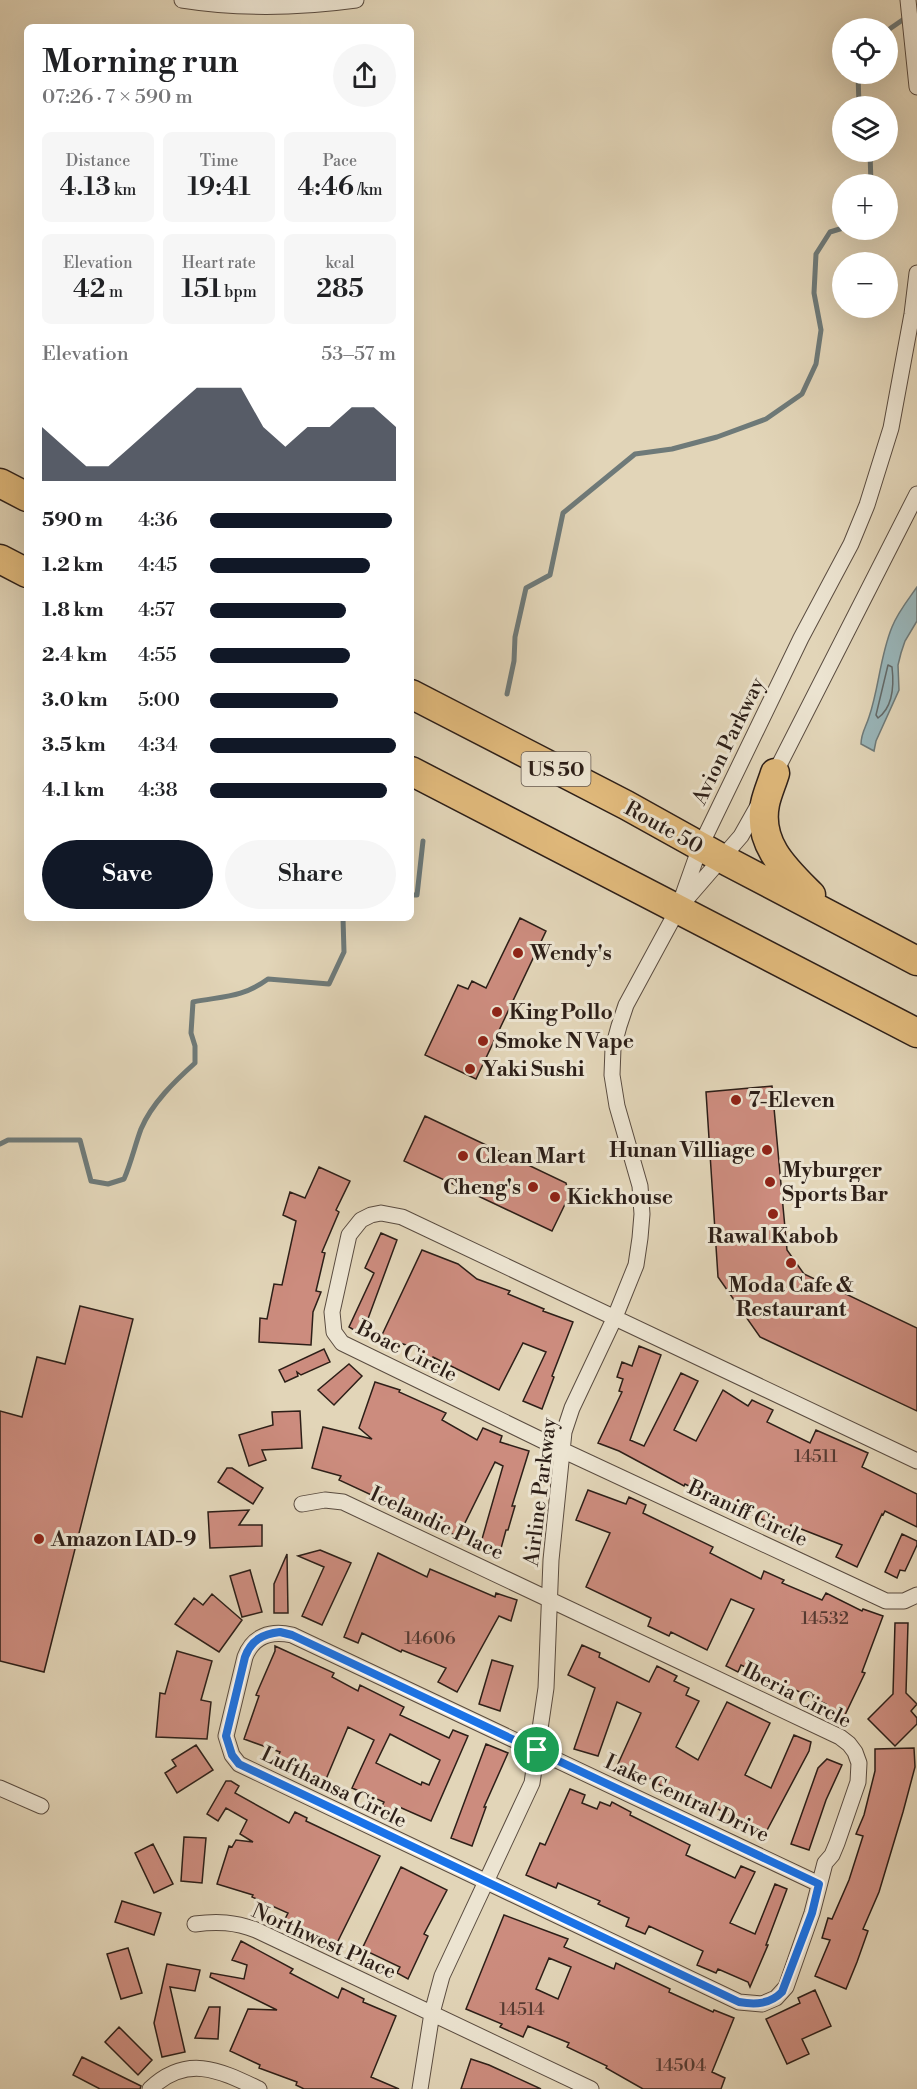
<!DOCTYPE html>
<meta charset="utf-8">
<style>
body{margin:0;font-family:"Libre Bodoni",serif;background:#f6f6f6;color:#202124;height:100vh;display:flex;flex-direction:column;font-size:22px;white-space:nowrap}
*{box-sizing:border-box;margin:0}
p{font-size:20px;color:#757577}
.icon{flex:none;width:33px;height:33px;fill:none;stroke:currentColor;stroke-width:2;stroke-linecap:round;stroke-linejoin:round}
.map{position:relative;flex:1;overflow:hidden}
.side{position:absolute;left:24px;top:24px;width:390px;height:897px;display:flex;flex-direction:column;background:#fff;border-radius:9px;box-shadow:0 6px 24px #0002}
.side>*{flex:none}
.fabs{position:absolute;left:832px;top:18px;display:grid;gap:12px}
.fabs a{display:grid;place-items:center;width:66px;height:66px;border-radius:50%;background:#fff;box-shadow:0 6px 24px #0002;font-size:30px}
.pin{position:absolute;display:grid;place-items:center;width:51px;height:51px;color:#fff;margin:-26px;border:3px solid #fff;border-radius:50%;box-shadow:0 2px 6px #0007}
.round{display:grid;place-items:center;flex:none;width:63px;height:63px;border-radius:32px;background:#f6f6f6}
.headline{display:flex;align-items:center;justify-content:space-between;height:102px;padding:0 18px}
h1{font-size:33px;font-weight:600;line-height:45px}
.metrics{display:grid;grid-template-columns:repeat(3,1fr);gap:9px;height:102px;padding:6px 18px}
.metrics div{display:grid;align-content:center;border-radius:9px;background:#f6f6f6;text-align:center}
.metrics b{font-size:26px;font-weight:600}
.metrics small{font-size:16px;font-weight:400}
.metrics p{font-size:16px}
.chart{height:168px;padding:12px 18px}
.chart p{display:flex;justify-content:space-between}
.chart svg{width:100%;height:108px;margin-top:6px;fill:#111827;opacity:.7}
.cta{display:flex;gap:12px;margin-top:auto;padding:12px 18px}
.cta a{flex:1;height:69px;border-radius:36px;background:#111827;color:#fff;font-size:24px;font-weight:600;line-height:69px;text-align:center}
.cta a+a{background:#f6f6f6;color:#202124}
ul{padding:0 18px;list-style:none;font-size:20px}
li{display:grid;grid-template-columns:96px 72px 1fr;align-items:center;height:45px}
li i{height:15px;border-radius:8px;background:#111827}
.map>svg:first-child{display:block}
</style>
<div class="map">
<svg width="917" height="2089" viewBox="0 0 917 2089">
<rect width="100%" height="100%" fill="#e2d5b8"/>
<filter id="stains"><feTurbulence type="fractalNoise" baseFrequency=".00333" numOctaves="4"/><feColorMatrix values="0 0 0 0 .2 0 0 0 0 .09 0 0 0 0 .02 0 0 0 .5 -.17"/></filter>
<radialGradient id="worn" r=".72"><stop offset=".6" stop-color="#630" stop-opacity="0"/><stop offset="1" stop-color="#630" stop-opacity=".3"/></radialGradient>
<path fill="#99b6ba" stroke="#6e7a79" stroke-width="1.5" d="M917 587V621L905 641 901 653 898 665 899 690 876 741 874 751 861 744C861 733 866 727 869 717 879 688 880 656 892 627 898 612 908 600 917 587Z"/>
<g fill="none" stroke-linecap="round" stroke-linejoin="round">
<path stroke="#636a69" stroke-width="1.5" d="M888 665 892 667C894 684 893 707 878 718L876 715Z"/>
<path stroke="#6e7a79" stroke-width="5" d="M888 30 917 10
M858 74 859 106
M870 152 871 184
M507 694 514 661 515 637 526 588 550 575 563 513 635 454 672 449 717 437 766 419 802 394 816 364 821 330 814 293 816 254 830 232 843 228
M411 895H417L423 841
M0 1144 8 1140H80L91 1181 108 1184 124 1179C131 1163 135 1145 141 1129 152 1103 175 1081 195 1063V1046L191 1033 193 1002C223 996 242 998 268 979L329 984 344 952 343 918"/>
</g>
<path fill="#cc8c7e" stroke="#2d1f18" stroke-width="1.5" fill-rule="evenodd" d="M520 918 546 931 476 1079 425 1055 458 985 468 989 472 981 486 988Z
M772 1086 787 1250 804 1274 917 1328V1411L760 1337 718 1277 706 1092Z
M425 1116 566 1183 569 1196 552 1231 404 1161Z
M319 1167 350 1181 336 1210 339 1212 322 1252 325 1253 316 1291 321 1292 313 1312 311 1345 259 1342 260 1318 267 1319 274 1284 282 1285 296 1221 283 1215 290 1192 305 1198Z
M381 1233 397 1240 362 1335 349 1327 374 1273 365 1268Z
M422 1250 458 1264 477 1279 510 1291 508 1294 544 1309 543 1311 573 1322 552 1376 554 1377 542 1409 523 1401 546 1352 523 1343 499 1390 433 1357 430 1363 418 1357 422 1350 381 1337Z
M80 1306 133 1319 44 1672 0 1661V1411L22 1417 37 1357 65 1364Z
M639 1346 661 1355 630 1440 644 1446 681 1373 698 1381 674 1430 696 1441 723 1390 748 1406 752 1400 773 1410 767 1422 810 1443 816 1430 868 1453 862 1467 917 1494V1527L885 1511 883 1515 882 1514 857 1567 836 1557 842 1545 791 1525 787 1534 766 1524 768 1522 727 1503 726 1505 685 1484 684 1486 619 1451 598 1443 622 1392 619 1391 623 1379 617 1377 622 1362 632 1366Z
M324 1349 330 1362 301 1375 297 1372 298 1376 285 1382 279 1370Z
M349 1364 362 1376 334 1405 318 1390Z
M375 1382 400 1390 399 1392 446 1413 442 1420 477 1440 483 1428 502 1436 500 1442 529 1451 512 1506H515L508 1530H506L500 1552 480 1546 503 1466 495 1462 458 1537 439 1527 440 1523 395 1502 393 1505 339 1480 341 1476 312 1468 323 1427 372 1439 359 1428Z
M300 1411 302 1448 262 1450 266 1460 249 1466 239 1435 273 1425 272 1412Z
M227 1468H232L263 1488 253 1504 218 1482Z
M588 1490 626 1504 629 1497 646 1505 643 1513 713 1547 710 1553 761 1579 764 1571 784 1580 782 1583 822 1600 826 1593 862 1611 863 1609 883 1616 862 1672 865 1673 844 1717 824 1708 826 1704 741 1665 738 1672 726 1666 754 1609 731 1599 707 1650 671 1632 669 1636 648 1626 651 1618 586 1587 610 1533 576 1520Z
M249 1510 239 1525H262V1546L210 1548 208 1512Z
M902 1534 917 1541V1545L905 1571 900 1570 897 1578 885 1572Z
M320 1550 351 1563 322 1625 302 1616 324 1567 298 1556Z
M378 1553 427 1577 430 1569 495 1597 496 1593 517 1600 511 1621 499 1616 457 1692 438 1682 446 1668 402 1650 401 1652 362 1633 358 1643 344 1637Z
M287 1554 288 1613H274V1584Z
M250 1570 262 1612 242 1617 230 1576Z
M212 1594 242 1620 219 1652 175 1624 194 1598 203 1605Z
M895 1623H908L906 1693 917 1704 911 1711 917 1718V1724L895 1746 868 1719 893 1694Z
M582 1645 600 1653 599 1657 649 1682 657 1666 677 1676 674 1681 689 1688 686 1695 699 1701 676 1747 698 1760 727 1702 770 1723 745 1775 771 1788 794 1735 811 1742 809 1751 765 1834 701 1800 699 1805 668 1790 631 1767 630 1769 618 1764 641 1713 617 1702 598 1756 574 1749 595 1688 568 1675Z
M275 1646 334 1673 332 1677 358 1691 360 1685 404 1707 400 1715 449 1738 453 1730 468 1736 431 1821 397 1806 394 1812 382 1806 384 1802 352 1788 374 1740 348 1727 324 1784 275 1763 280 1752 244 1739 259 1696 256 1695 275 1651ZM390 1734 440 1760 429 1785 422 1782 421 1785 376 1763Z
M177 1651 212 1661 201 1700 211 1702 207 1739 156 1737 160 1693 165 1694Z
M492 1660 513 1666 500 1711 479 1704Z
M486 1744 508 1753 484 1807H486L472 1846 451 1838Z
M196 1745 213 1770 177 1793 165 1773 176 1766 172 1760Z
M914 1748 915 1767 903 1812 879 1892 863 1929 868 1931 857 1962 846 1989 815 1976 830 1940 822 1938 828 1918 832 1919 849 1880 863 1836 856 1834 864 1815 875 1771V1749Z
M827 1759 842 1765 826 1800 809 1850 791 1844 818 1768Z
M226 1781H231L239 1786 235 1793 289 1823 295 1812 307 1818 306 1821 380 1856 335 1947 283 1923 288 1913 252 1897 253 1895 217 1884 229 1846 232 1847 236 1840 253 1842 240 1834 247 1820 226 1808 218 1821 207 1814Z
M570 1789 585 1795 582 1803 597 1809 600 1802 610 1806 612 1802 631 1812 630 1815 690 1845 686 1855 735 1878 741 1866 755 1872 730 1923 755 1934 775 1884 787 1889 766 1945H768L750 1987 748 1982 718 1969 716 1973 697 1965 703 1951 649 1926 645 1934 626 1926 629 1918 598 1904 600 1901 558 1883 556 1888 526 1875 540 1843 545 1845Z
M184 1837 206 1838 202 1883 181 1881Z
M153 1844 173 1884 154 1893 135 1853Z
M401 1867 447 1890 424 1934 428 1936 408 1979 397 1973 400 1967 362 1949Z
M122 1901 161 1913 154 1935 115 1922Z
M504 1915 568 1939 564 1947 614 1969 616 1963 670 1989 669 1992 713 2012 714 2010 734 2018 712 2072 725 2078 721 2089H643L606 2068 607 2066 567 2047 569 2043 528 2026 523 2037 500 2027 502 2024 466 2009ZM549 1958 571 1967 558 1999 536 1989Z
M241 1941 293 1969 290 1973 338 1998 342 1988 364 1999 363 2002 396 2016 371 2077 399 2089H304L296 2085 297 2082 259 2068 260 2065 230 2051 248 2009 277 2010 210 1977 211 1973 244 1979 247 1965 232 1960Z
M128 1948 142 1993 121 1999 107 1954Z
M167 1964 200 1970 195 1991 170 1987 185 2052 162 2057 154 2023Z
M815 1990 831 2026 802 2039 809 2054 787 2064 766 2019 800 2003 798 1998Z
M209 2007H220L218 2039 195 2038Z
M119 2027 152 2060 138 2075 105 2042Z
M82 2057 141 2086 140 2089H100L73 2075Z
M471 2059 489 2065 541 2089H461Z"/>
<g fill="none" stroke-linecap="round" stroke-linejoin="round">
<defs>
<path id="street" d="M182 0C239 9 298 8 356 0
M908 0 917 87
M773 777 917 494
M683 903 741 836 759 804
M917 1461 402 1217 381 1213 371 1215 361 1220 349 1235 332 1312 334 1332 342 1343 562 1450 886 1601H904L917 1595
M302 1504 325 1500 343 1502 840 1737 849 1744 855 1752 859 1763 858 1782 837 1843 832 1855 825 1863 812 1913 786 1987 776 1998 762 2004 739 2002 239 1764 232 1755 226 1736 245 1657C253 1636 270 1630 292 1635L819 1884
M0 1788 41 1806
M195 1924C217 1921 235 1922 256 1930L591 2089
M150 2089C187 2054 219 2070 259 2089
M420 2089 432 2013 442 1976 532 1783 546 1688 551 1560 564 1432 572 1408 615 1317 636 1265 640 1238 642 1214 640 1186 617 1106 612 1075 613 1048 619 1026 626 1005 678 909 700 847 801 638 851 544 867 505 891 428 912 314 917 273"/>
<path id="highway" d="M0 483 27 497
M0 559 27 573
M411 694 626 805 723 859 917 961
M411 771 917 1033
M775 773C772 783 767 794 765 804 757 844 786 870 811 895"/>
</defs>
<use href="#street" stroke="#5a4c40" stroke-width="17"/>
<use href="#highway" stroke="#2d1f18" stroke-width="31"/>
<use href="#street" stroke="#ece4d1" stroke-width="15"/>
<use href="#highway" stroke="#e1ba7c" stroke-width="28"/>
</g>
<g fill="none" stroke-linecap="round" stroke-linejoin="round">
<defs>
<path id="route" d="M280 1632 292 1635 819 1884 812 1913 782 1992C770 2004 756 2005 739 2002L239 1764 232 1755 226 1736 245 1657C251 1640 263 1634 280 1632Z"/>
</defs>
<use href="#route" stroke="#fff" stroke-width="12"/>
<use href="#route" stroke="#1a73e8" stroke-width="8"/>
</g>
<g fill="#8f2418" stroke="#ece4d1" stroke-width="2">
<circle cx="518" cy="953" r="6"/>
<circle cx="497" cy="1012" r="6"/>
<circle cx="483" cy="1041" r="6"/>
<circle cx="470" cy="1069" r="6"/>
<circle cx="736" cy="1100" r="6"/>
<circle cx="767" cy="1150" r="6"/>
<circle cx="463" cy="1156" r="6"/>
<circle cx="770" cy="1182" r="6"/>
<circle cx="533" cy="1187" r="6"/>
<circle cx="555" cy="1197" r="6"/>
<circle cx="773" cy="1214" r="6"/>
<circle cx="791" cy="1263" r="6"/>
<circle cx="39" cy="1539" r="6"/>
</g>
<g text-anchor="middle" stroke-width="6" stroke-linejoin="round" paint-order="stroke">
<g font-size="18" fill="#553a32">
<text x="816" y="1462">14511</text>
<text x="825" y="1624">14532</text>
<text x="430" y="1644">14606</text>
<text x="522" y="2015">14514</text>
<text x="681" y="2071">14504</text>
</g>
<rect fill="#ece4d1" stroke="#665a50" stroke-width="1.5" x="521.5" y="752" width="69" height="34" rx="4.5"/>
<g font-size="20" font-weight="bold" fill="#2d1f18">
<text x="556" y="776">US 50</text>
</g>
<g font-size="21" fill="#2d1f18" stroke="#ece4d1">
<text transform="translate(728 741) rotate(-64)" y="7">Avion Parkway</text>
<text transform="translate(664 827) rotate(29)" y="7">Route 50</text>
<text transform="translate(407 1351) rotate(27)" y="7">Boac Circle</text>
<text transform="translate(540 1492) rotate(-83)" y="7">Airline Parkway</text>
<text transform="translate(748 1513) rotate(25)" y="7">Braniff Circle</text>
<text transform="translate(437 1523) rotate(25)" y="7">Icelandic Place</text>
<text transform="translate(797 1695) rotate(27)" y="7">Iberia Circle</text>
<text transform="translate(334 1787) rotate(26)" y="7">Lufthansa Circle</text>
<text transform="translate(687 1798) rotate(25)" y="7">Lake Central Drive</text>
<text transform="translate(324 1941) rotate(24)" y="7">Northwest Place</text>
</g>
<g font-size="21" font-weight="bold" fill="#2d1f18" stroke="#ece4d1" text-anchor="start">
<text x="530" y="960">Wendy's</text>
<text x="509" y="1019">King Pollo</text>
<text x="495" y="1048">Smoke N Vape</text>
<text x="482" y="1076">Yaki Sushi</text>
<text x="748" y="1107">7-Eleven</text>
<text x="755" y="1157" text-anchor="end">Hunan Villiage</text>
<text x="475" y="1163">Clean Mart</text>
<text x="782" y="1177">Myburger<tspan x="782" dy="24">Sports Bar</tspan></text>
<text x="521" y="1194" text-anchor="end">Cheng's</text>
<text x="567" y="1204">Kickhouse</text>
<text x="773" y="1243" text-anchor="middle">Rawal Kabob</text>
<text x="791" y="1292" text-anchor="middle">Moda Cafe &amp;<tspan x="791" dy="24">Restaurant</tspan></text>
<text x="51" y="1546">Amazon IAD-9</text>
</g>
</g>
<rect width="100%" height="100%" filter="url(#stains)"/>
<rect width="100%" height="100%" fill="url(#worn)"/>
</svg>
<div class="fabs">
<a><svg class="icon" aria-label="locate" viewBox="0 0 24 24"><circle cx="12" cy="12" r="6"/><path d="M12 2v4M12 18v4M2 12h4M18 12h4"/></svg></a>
<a><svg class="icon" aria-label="layers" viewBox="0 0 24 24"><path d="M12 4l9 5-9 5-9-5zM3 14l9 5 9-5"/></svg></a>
<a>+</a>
<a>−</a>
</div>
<div class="pin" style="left:537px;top:1750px;background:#1e9e55"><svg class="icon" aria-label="arrive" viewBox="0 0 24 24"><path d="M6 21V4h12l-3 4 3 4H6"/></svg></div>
<section class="side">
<div class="headline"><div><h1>Morning run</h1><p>07:26 · 7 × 590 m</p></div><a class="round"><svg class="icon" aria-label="share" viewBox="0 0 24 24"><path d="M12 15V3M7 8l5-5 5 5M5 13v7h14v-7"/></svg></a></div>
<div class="metrics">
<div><p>Distance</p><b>4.13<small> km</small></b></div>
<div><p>Time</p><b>19:41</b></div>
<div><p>Pace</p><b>4:46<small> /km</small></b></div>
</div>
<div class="metrics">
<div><p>Elevation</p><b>42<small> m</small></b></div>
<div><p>Heart rate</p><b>151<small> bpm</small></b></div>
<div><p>kcal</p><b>285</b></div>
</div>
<div class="chart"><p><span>Elevation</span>53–57 m</p>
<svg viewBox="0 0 160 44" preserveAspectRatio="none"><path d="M0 44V22L10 30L20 38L30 38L40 30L50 22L60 14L70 6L80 6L90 6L100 22L110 30L120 22L130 22L140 14L150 14L160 22V44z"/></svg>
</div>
<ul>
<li><b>590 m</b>4:36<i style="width:98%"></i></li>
<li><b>1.2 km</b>4:45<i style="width:86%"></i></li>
<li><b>1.8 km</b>4:57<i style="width:73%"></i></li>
<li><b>2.4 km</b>4:55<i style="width:75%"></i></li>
<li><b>3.0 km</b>5:00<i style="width:69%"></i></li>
<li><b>3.5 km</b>4:34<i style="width:100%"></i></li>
<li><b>4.1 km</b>4:38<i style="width:95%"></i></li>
</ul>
<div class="cta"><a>Save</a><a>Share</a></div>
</section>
</div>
